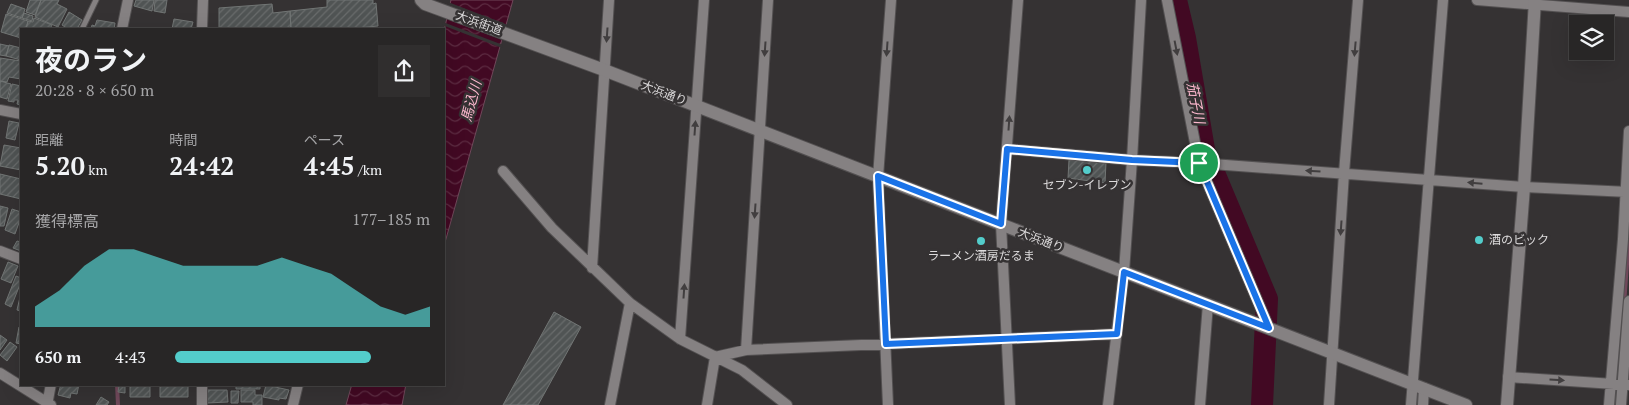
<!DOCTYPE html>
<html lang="ja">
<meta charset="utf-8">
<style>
body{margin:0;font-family:"PT Serif","Noto Sans JP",serif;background:#302e2e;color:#f1f3f6;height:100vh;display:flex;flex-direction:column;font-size:19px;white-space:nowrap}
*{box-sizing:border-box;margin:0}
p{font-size:16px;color:#a5a5a7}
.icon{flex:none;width:28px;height:28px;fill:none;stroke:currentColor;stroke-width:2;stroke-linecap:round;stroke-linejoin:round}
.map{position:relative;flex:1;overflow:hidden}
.details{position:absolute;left:20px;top:28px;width:425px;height:358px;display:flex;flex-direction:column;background:#282626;border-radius:0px;box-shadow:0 5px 20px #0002,0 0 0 1px #444343}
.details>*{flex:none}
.buttons{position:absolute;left:1569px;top:15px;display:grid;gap:10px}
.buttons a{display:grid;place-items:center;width:45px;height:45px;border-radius:0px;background:#282626;box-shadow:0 5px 20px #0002,0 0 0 1px #444343;font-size:25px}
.pin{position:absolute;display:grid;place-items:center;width:42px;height:42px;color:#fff;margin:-21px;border:2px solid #fff;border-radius:50%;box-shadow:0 1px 5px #0007}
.round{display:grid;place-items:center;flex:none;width:52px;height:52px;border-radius:0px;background:#302e2e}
.head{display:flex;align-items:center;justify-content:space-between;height:85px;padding:0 15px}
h1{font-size:28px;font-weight:700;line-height:38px}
.figures{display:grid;grid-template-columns:repeat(3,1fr);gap:8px;height:85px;padding:5px 15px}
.figures div{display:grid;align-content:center}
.figures b{font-size:25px;font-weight:700}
.figures small{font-size:14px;font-weight:400}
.figures p{font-size:14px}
.chart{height:140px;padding:10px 15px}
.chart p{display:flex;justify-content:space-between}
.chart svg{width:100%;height:90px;margin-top:5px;fill:#53cdcb;opacity:.7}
ul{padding:0 15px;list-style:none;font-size:16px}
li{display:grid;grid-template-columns:80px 60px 1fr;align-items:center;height:38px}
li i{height:12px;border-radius:6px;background:#53cdcb}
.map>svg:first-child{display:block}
</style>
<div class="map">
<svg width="1629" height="405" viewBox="0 0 1629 405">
<defs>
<pattern id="water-waves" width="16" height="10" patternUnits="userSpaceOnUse" patternTransform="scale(1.25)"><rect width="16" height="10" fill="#420923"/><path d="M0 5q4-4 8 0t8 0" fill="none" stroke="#5d2c42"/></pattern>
<pattern id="building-hatch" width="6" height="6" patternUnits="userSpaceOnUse" patternTransform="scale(1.25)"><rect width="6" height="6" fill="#505454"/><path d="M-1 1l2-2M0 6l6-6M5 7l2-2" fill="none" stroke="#696c6c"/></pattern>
</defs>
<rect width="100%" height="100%" fill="#353233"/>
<path fill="url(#water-waves)" stroke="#70485a" d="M451 0H513L444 246V31Z
M352 384H406L402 405H346Z"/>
<path fill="#353233" d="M448 2 508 25 504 41 444 18Z
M443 22 503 45 502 48 442 25Z"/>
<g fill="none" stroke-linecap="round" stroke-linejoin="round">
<path stroke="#70485a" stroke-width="4" d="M1624 305 1629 237
M117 384 118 405"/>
<path stroke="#420923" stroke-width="22" d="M1176 0 1185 38 1205 155 1212 168 1267 299 1262 405"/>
</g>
<path fill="url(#building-hatch)" stroke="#717574" d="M30 0H41L35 15 26 12Z
M41 0H59L57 4 67 9 58 27 35 17Z
M136 0H154L152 11 134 6Z
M155 0H167L165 13 154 11Z
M327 0H373V4L376 3 378 26 347 29H291L290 11 327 7Z
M11 4 25 9 22 18 7 13Z
M272 4 273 13 290 11 291 29H219V8Z
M69 12 82 20 77 29H68L62 25Z
M24 13 33 16 32 21 22 18Z
M6 14 28 21 26 29H21V38L1 32Z
M34 18 52 25 50 29H26L28 21 33 22Z
M174 19 193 22 191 29H172Z
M97 20 115 23 114 29H91L92 25 95 26Z
M0 44 9 46 6 56 0 55Z
M9 45 21 48V60L6 56Z
M0 58 21 61V79L9 77 7 82 0 81Z
M0 81 11 84 7 99 0 97Z
M12 84 21 86V105L17 104 18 100H14V102L8 101Z
M9 121 19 123 15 140 6 138Z
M4 145 21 148V170L0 166Z
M1069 160 1106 162 1105 183 1068 178Z
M0 174 21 179V199L0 194Z
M0 206 8 208 4 226H0Z
M12 209 21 212V217L15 234 5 230Z
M17 241 21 242V251L13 248Z
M8 262 18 266 11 283 1 279Z
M16 276 21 278V282L11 307 5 304Z
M20 297H21V311L17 310Z
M554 312 581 327 538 405H503Z
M19 327H21V344L16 343Z
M0 335 7 340 0 350Z
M10 342 17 347 7 361 0 355Z
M61 384H79L77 394 71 393 70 398 58 395Z
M236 384H260V389H236Z
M130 385 150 386V397H130Z
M160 385H188V397H160Z
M266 385 289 390 286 399 279 398V400L263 397Z
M119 386H125V393L118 392Z
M207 390H227L228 402 207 403Z
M241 390H255V395H262V405H253V402H241Z
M231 391H239L238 403H231Z
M101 397 109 402 107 405H96Z"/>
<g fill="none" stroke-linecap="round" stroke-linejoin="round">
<defs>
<path id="service" d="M82 29 96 0"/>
<path id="minor" d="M1167 0 1199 163 1269 328
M1477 0 1629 12
M122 29 128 0
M202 29 203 0
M0 110 21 114
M1007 149 1132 160 1199 163 1524 187 1629 192
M503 171 552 228 630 303 680 339 742 370 787 405
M0 251 21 259
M592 268 609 0
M680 339 704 0
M746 350 768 0
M715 357 746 350 1117 334
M0 373 51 405
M1508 377 1629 385
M202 384V405
M47 405 51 384
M293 405 298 384
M610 405 630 303
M707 405 715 357
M888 405 878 177 891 0
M1010 405 1001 224 1018 0
M1108 405 1124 272 1132 160 1141 0
M1200 405 1208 304
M1329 405 1344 173 1358 0
M1411 405 1443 0
M1423 405 1424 388
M1609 405 1623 239 1629 131
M1621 405 1629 301"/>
<path id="tertiary" d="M421 0 425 4 604 70 1466 405
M1507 405 1524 187 1535 0"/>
</defs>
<use href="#service" stroke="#535051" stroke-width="7"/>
<use href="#minor" stroke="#535051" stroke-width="12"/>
<use href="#tertiary" stroke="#535051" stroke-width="14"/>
<use href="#service" stroke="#858182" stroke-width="5"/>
<use href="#minor" stroke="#858182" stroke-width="10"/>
<use href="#tertiary" stroke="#858182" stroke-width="12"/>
</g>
<defs><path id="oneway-solid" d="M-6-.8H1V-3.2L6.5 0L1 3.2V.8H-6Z" transform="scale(1.25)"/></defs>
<g fill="#413e3f">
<use href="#oneway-solid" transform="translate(607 35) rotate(94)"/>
<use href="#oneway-solid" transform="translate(1176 48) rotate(79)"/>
<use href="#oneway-solid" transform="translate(765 49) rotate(94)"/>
<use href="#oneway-solid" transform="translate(887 49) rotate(94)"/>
<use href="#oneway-solid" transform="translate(1355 49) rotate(95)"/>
<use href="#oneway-solid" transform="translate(1009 123) rotate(-86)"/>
<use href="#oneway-solid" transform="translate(695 128) rotate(-86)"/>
<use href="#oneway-solid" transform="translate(1313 171) rotate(-176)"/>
<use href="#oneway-solid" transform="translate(1475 183) rotate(-175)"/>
<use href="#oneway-solid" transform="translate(755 211) rotate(94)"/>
<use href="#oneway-solid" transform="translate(1341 228) rotate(94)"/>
<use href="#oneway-solid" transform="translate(684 291) rotate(-86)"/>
<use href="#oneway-solid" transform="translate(1557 380) rotate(3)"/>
</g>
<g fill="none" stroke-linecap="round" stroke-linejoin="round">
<defs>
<path id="route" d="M1007 149 1132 160 1199 163 1269 328 1124 272 1117 334 886 344 878 176 1001 224Z"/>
</defs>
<use href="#route" stroke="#fff" stroke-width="10"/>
<use href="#route" stroke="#1a73e8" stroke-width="6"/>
</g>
<g fill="#53cdcb" stroke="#353233" stroke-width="2">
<circle cx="1087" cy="170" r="5"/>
<circle cx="1479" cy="240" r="5"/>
<circle cx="981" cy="241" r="5"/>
</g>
<g text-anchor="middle" stroke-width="5" stroke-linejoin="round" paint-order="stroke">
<g font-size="12" fill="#dddbdc" stroke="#353233">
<text transform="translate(479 23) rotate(20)" y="4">大浜街道</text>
<text transform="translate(664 93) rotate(21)" y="4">大浜通り</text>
<text transform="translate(1041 240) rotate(21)" y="4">大浜通り</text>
</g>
<g font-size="12" fill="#dddbdc" stroke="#353233">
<text x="1087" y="189">セブン-イレブン</text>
<text x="1489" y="244" text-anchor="start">酒のビック</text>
<text x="981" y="260">ラーメン酒房だるま</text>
</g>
<g font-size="14" font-style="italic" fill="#fdb8ce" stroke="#353233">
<text transform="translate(471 101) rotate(-75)" y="5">馬込川</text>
<text transform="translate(1196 103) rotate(79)" y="5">茄子川</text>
</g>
</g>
</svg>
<div class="buttons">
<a><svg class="icon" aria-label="layers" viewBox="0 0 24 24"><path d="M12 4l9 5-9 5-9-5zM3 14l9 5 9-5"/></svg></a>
</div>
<div class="pin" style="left:1199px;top:163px;background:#1e9e55"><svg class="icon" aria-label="arrive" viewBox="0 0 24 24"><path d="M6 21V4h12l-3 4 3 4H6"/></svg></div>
<section class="details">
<div class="head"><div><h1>夜のラン</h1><p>20:28 · 8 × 650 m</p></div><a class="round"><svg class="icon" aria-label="share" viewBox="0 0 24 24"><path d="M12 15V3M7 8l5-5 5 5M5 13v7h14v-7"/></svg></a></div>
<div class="figures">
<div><p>距離</p><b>5.20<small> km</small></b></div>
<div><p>時間</p><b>24:42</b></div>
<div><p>ペース</p><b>4:45<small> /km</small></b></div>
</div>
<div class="chart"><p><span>獲得標高</span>177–185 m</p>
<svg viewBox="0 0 160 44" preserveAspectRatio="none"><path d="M0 44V34L10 26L20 14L30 6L40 6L50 10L60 14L70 14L80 14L90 14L100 10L110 14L120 18L130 26L140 34L150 38L160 34V44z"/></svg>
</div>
<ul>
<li><b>650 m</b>4:43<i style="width:77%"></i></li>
</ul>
</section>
</div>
